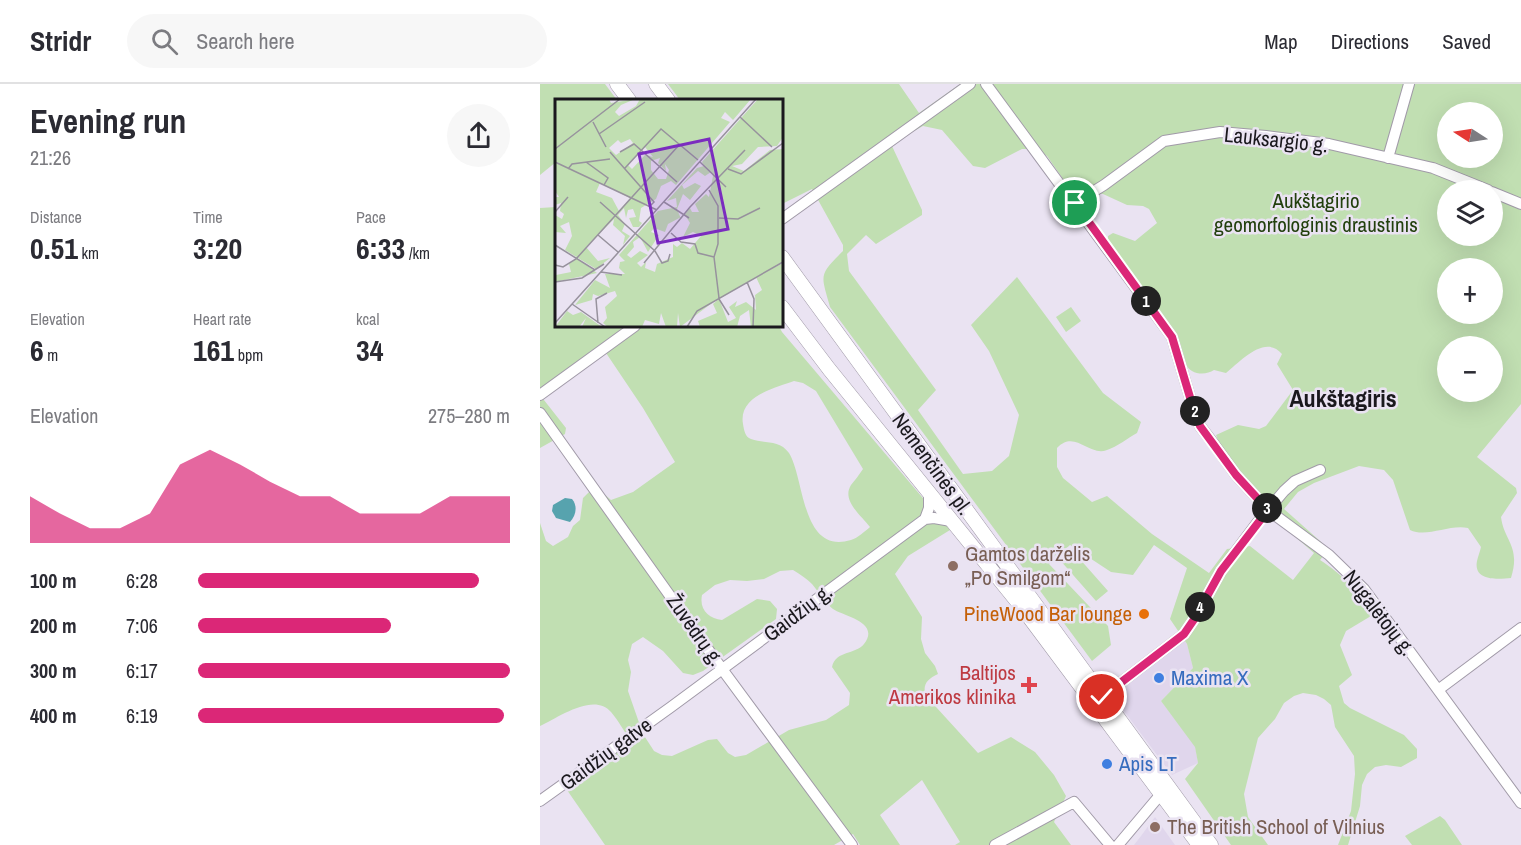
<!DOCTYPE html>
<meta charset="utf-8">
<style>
body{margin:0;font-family:"Archivo Narrow",sans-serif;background:#f7f7f7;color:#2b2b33;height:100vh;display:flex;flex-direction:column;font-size:22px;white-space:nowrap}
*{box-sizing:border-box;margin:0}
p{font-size:20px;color:#7c7c81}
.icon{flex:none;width:33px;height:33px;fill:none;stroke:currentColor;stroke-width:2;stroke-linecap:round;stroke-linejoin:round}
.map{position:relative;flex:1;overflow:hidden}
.sheet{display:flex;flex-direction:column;background:#fff;width:540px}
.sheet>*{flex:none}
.needle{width:39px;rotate:282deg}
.controls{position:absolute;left:897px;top:18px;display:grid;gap:12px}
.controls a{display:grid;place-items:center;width:66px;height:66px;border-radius:50%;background:#fff;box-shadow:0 6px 24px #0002;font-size:30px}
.pin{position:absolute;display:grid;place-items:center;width:51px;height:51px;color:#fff;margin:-26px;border:3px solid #fff;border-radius:50%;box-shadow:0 2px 6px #0007}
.km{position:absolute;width:30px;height:30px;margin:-15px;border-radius:50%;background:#222;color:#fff;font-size:16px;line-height:30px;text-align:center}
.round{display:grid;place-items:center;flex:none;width:63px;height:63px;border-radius:32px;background:#f7f7f7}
.head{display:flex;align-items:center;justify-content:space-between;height:102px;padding:0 30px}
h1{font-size:33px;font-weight:700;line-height:45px}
.metrics{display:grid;grid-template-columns:repeat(3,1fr);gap:9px;height:102px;padding:6px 30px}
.metrics div{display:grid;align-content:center}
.metrics b{font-size:30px;font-weight:700}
.metrics small{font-size:16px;font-weight:400}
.metrics p{font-size:16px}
.chart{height:168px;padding:12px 30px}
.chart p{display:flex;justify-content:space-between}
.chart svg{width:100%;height:108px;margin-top:6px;fill:#db2777;opacity:.7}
ul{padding:0 30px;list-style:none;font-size:20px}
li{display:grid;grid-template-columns:96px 72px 1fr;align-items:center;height:45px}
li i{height:15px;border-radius:8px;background:#db2777}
header{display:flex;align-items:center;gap:36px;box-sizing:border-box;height:84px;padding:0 30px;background:#fff;border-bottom:2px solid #e1e1e2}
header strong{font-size:28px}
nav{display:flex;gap:33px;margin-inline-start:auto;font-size:21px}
.search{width:420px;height:54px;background:#f7f7f7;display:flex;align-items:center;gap:15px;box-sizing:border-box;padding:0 21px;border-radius:33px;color:#7c7c81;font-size:22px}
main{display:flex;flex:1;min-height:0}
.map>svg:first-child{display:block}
</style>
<header>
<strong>Stridr</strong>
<div class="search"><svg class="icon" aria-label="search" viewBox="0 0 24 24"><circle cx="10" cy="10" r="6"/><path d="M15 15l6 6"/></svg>Search here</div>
<nav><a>Map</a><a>Directions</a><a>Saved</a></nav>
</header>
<main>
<section class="sheet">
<div class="head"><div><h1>Evening run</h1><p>21:26</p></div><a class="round"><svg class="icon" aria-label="share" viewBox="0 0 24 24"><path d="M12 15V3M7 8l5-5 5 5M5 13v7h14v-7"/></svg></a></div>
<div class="metrics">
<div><p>Distance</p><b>0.51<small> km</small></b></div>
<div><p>Time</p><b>3:20</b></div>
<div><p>Pace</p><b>6:33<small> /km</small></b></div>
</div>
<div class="metrics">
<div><p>Elevation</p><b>6<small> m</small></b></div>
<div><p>Heart rate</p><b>161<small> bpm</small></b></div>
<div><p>kcal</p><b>34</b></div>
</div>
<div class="chart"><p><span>Elevation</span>275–280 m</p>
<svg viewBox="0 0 160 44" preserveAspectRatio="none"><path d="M0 44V25L10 32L20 38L30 38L40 32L50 12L60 6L70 12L80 19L90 25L100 25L110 32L120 32L130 32L140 25L150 25L160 25V44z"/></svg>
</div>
<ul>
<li><b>100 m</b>6:28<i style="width:90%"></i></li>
<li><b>200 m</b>7:06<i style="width:62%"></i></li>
<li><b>300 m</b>6:17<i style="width:100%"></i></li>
<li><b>400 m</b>6:19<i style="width:98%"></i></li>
</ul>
</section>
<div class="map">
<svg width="981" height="761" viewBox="0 0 981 761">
<rect width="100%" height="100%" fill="#eae3f2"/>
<path fill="#e0d6ec" d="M638 549 647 560 653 584 621 617 655 662 658 679 632 691 575 615 569 601Z
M615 733 635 761H594L601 752Z"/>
<path fill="#c1dfb2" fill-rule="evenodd" d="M0 0H65L77 16H16V78L0 91Z
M128 0H359L379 29 420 0H981V320L937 373 976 404 977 409 961 433C964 457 981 462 971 494 959 495 933 498 937 477 938 472 940 468 941 463L928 444C909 440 887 454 870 446L853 396 844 386 819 382 774 399 758 408 744 425 789 465 780 476C803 491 818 506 831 532L806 547 800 561 812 591 799 602 804 619 810 624 864 651 877 665V674L861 683 846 681 835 683 827 690 822 701 820 722 808 761H798L811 727 815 690 814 672 795 643 791 621 784 615 776 611 763 609 754 612 744 619 735 635 718 654 704 710 708 733 728 761H691L645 695 658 679 655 663 621 617 653 584 647 560 630 535 647 484 614 461 593 491 571 488 530 461 509 480 568 542 571 561 552 577 290 223C281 190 278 192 303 167V161L272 105 242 120V16H140ZM908 28H952V74H908ZM383 42 402 46 433 82 445 84 482 65H496L507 72 532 108 563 110 587 121 603 122 609 125 617 139 595 157 573 149 568 152V157C591 188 617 219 636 253 641 263 642 281 652 287 659 291 668 290 674 286L686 289C701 277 725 250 742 270L737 280 753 306 726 342 719 345 698 341 676 351 691 390 730 431 774 469 753 496 710 462 687 465 669 489 612 450 567 412 552 418 523 394 517 383V364C535 345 549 373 567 366 577 363 588 354 597 349L601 338 563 309 477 193 431 241 449 267 479 331 469 372 452 387 423 390 378 326 396 306 309 187 307 170 326 151 336 160 382 131V126L351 60ZM908 106H952V152H908ZM908 184H952V230H908ZM908 262H952V308H908Z
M16 123V242H239L242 248 410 446 368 472 355 490 382 533 381 555 385 569 395 582 398 590C387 595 382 601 386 612L438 669 471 653 495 668 514 691 526 712 514 738 531 761H415L420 758 382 696 340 731 360 761H320L313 750 294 761H65L27 706 90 656C84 647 78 636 71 628 54 608 19 633 0 642V439L6 457 13 462 28 453 33 442 40 436 43 414 55 402 71 416 93 408 135 378 103 324 62 263 0 308V124ZM254 297 263 299 276 307 323 385C319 391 315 396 311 401 301 417 322 432 330 443 325 447 318 454 311 456 261 471 265 395 249 369 239 355 225 360 211 355 205 353 204 346 203 340 198 312 235 304 254 297ZM253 486C260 490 267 495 272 500 279 508 285 519 293 525 303 532 341 538 324 560 315 571 296 566 292 583L310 609 309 621 286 636 249 646 206 671 195 673 188 669 177 655 168 656 132 672 122 671 114 667 103 650 88 607 91 588 88 576 92 560 103 553 123 567 143 589 153 591 163 587 236 535 237 525 230 517 217 515 182 536C169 534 159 526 162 511L175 501 190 496 207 497 224 495 240 487Z
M531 223 541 237 526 248 516 233Z
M0 311 26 344 25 350 0 364Z
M531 465 568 507 556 517 519 475Z
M900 732 905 736 922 761H872L865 752Z"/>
<path fill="#57a3ae" d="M25 414 32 415C38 422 36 432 30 438L16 434 12 427 13 421Z"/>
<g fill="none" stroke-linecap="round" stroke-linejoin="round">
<defs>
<path id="minor" d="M446 0 632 253 652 320 660 342 673 359 696 391 728 426 789 471 824 505 981 719
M848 74 869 0
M952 108 981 120
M535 119 564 101 624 57 680 48 726 52 789 60 893 84 948 106
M242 135 430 0
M0 311 95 242
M0 329 182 585 312 761
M385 435 389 424V410
M898 606 981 544
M562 613 644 550 655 534 681 487 717 439 744 407 755 397 780 386
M0 717 131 623 385 435 394 434 411 437
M455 761 534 718 570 761
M578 761 626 704"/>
<path id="major" d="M77 0 89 16
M116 0 128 16
M242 173 671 761
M242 223 289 285 480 521 659 761"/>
</defs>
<use href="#minor" stroke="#a19aa8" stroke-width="12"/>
<use href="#major" stroke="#a19aa8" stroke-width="15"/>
<use href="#minor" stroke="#fff" stroke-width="10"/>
<use href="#major" stroke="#fff" stroke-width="14"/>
</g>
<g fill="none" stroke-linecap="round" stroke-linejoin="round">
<defs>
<path id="route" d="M535 119 632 253 652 320 660 342 696 391 728 426 681 487 655 534 644 550 562 613"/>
</defs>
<use href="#route" stroke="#fff" stroke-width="12"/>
<use href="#route" stroke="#db2777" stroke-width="8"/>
</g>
<g fill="#8d6e63" stroke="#eae3f2" stroke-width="2">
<circle cx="413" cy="482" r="6"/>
<circle cx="615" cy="743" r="6"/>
</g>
<circle fill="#e8710a" stroke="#eae3f2" stroke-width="2" cx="604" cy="530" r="6"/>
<g fill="#3f7fe0" stroke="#eae3f2" stroke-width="2">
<circle cx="619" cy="594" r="6"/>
<circle cx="567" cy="680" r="6"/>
</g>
<path fill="#e0444e" stroke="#eae3f2" stroke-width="2" d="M486 592h6v6h6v6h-6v6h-6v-6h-6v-6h6z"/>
<g text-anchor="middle" stroke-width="5" stroke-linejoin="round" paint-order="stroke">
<g font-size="21" fill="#1a181d" stroke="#eae3f2">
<text transform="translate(736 56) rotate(6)" y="7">Lauksargio g.</text>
<text transform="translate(392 380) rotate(54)" y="7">Nemenčinės pl.</text>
<text transform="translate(258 529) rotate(-37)" y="7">Gaidžių g.</text>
<text transform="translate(839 529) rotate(52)" y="7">Nugalėtojų g.</text>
<text transform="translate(155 546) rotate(55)" y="7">Žuvėdrų g.</text>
<text transform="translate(66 670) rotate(-36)" y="7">Gaidžių gatve</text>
</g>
<g font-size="21" fill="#22400d" stroke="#eae3f2">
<text x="776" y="124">Aukštagirio<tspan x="776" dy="24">geomorfologinis draustinis</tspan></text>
</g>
<g font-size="21" fill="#785e54" stroke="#eae3f2" text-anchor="start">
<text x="425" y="477">Gamtos darželis<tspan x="425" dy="24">„Po Smilgom“</tspan></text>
<text x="627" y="750">The British School of Vilnius</text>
</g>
<g font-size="21" fill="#c56008" stroke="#eae3f2" text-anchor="end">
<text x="592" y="537">PineWood Bar lounge</text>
</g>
<g font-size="21" fill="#be3a42" stroke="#eae3f2" text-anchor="end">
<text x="476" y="596">Baltijos<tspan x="476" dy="24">Amerikos klinika</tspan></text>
</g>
<g font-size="21" fill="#366cbe" stroke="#eae3f2" text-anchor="start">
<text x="631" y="601">Maxima X</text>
<text x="579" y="687">Apis LT</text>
</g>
<g font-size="24" font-weight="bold" fill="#1a181d" stroke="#eae3f2">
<text x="803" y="323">Aukštagiris</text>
</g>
</g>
<g transform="translate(15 15)">
<rect width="228" height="228" fill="#eae3f2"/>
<path d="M0 0H54L56 4 80 0 66 6 60 13 64 17 81 7 85 0H196L178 21 170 13 166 19 175 23 121 86 116 82 106 87 101 100 86 109 84 122 87 124 84 128H78L74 119 81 118 78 110 73 111 71 119 69 109 63 116 70 125 67 132 75 137 68 146 70 137 58 126 59 120 31 148 43 162 55 159 41 170 10 151 17 137 14 123 5 127 11 134 0 133V116L7 120 9 115 5 112 6 104 0 106V98H4L0 92ZM75 40 78 44 61 56 54 49 63 41 66 44ZM90 48 98 58 90 56 77 70 73 66ZM105 59 103 64 111 72 110 65 114 71 111 80H103L96 71V62ZM45 84 75 99 64 112 57 99 41 93ZM203 0H228V38L222 47 203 48 187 65 177 67 189 72 215 51 228 50V163L157 204 125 228 123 214 122 228H111L106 214 104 225 90 221 87 228H53L48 224 52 219 50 208 62 197 60 192 43 197 38 195 37 201 20 206 40 181 55 189 50 175H70L64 169 65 163 70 162 64 156 103 112 122 108 121 99 112 102 142 69 149 67 147 63ZM143 72 150 77 156 73 158 77 154 98 151 95 140 105 144 113H137L135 109 126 120 122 110 128 95 135 101 146 87 140 84 129 90 127 86ZM130 116 135 124 128 138 138 133 146 137 135 150 127 144 122 148 118 145V158L102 165 100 173 90 169 91 163 86 168 82 164 93 156 85 152 76 159 72 156 79 148 78 143 85 138 93 153 104 136 96 133 99 129 110 133 113 125ZM22 159 42 174 0 183 1 176 16 173 14 165ZM228 164V228H196L194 211 185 217 182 228H145L143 222 162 214 158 205 164 200 173 223 181 219 174 208 182 202 180 208 191 203 201 211 200 196 207 191 201 178ZM12 212 18 216 26 213 47 228H27L31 219 24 228H0Z" fill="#c1dfb2" fill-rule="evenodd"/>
<path fill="none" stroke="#97929d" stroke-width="1.5" d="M185 18 217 48M38 23 51 48M44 35 90 3M0 50 65 0M55 53 99 103 95 107M65 53 79 45 122 83M0 63 102 111M31 63 53 79 49 86M145 63 171 88M70 69 106 30 143 61M13 70 17 65 55 60M173 70 186 75 228 44M154 91 163 107V145L159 158 164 199M45 103 100 152 107 164 113 162 115 155M109 103 134 119M0 113 13 98M164 119 183 120 205 109M116 134 126 143 140 145 143 154 159 158M43 136 63 153M0 146 40 171M89 164 135 108 190 51M0 166 8 168 21 160 125 45M46 173 67 176M0 183 27 179 49 165M192 183 199 200 198 228M164 200 174 216M17 205 50 228M0 224 201 0M43 224 41 200 52 194M132 228 142 212 228 163"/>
<path fill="#7b2cbf" fill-opacity="0.15" stroke="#7b2cbf" stroke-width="3" d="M154 40 173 130 103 144 84 55Z"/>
<rect width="228" height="228" fill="none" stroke="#1a181d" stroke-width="3"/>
</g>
</svg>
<div class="controls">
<a><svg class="needle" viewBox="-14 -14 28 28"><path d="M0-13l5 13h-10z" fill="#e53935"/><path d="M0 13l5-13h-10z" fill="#7c7c81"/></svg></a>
<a><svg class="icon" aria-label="layers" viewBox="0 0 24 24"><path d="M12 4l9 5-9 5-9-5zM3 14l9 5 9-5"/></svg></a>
<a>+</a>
<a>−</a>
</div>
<div class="pin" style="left:535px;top:119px;background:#1e9e55"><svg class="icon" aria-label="arrive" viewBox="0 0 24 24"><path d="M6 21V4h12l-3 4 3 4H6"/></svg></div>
<div class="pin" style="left:562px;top:613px;background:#d93025"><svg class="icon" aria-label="check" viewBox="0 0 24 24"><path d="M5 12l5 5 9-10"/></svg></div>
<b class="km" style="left:606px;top:217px">1</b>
<b class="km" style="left:655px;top:327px">2</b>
<b class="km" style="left:727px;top:424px">3</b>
<b class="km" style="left:660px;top:523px">4</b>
</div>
</main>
